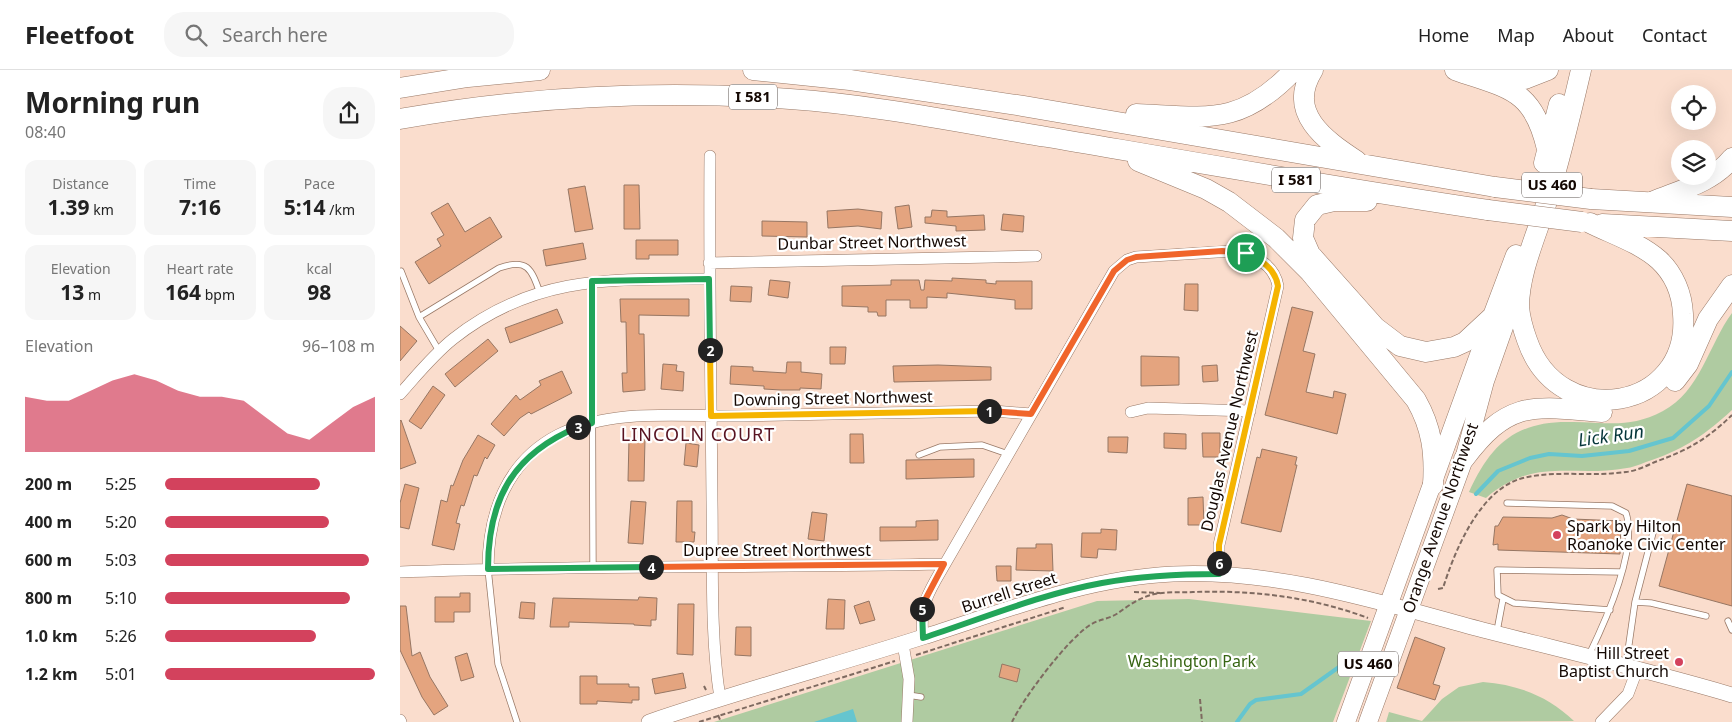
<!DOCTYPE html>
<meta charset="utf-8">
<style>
body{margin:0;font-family:"Noto Sans",sans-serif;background:#f6f6f6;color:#222;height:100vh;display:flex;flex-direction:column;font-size:19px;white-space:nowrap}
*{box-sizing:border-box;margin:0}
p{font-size:16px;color:#767676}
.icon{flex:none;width:28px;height:28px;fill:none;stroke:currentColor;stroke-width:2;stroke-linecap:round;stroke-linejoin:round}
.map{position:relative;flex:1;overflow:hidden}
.panel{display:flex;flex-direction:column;background:#fff;width:400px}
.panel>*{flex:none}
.buttons{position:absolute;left:1271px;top:15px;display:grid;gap:10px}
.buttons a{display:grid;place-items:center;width:45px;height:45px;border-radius:50%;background:#fff;box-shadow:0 5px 20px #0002;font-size:25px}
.pin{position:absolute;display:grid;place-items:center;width:42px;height:42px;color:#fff;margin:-21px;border:2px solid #fff;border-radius:50%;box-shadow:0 1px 5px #0007}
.km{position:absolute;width:25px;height:25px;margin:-12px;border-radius:50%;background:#222;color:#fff;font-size:14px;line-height:25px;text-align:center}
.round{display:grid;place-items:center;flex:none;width:52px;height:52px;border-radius:20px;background:#f6f6f6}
.summary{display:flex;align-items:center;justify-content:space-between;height:85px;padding:0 25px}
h1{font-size:28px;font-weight:700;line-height:38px}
.figures{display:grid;grid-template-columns:repeat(3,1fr);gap:8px;height:85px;padding:5px 25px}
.figures div{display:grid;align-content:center;border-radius:12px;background:#f6f6f6;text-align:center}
.figures b{font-size:21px;font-weight:700}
.figures small{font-size:14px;font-weight:400}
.figures p{font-size:14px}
.chart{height:140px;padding:10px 25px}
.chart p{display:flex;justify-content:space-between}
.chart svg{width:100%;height:90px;margin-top:5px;fill:#d3425d;opacity:.7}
ul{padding:0 25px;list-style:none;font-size:16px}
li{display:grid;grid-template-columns:80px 60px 1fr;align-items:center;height:38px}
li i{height:12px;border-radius:6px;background:#d3425d}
header{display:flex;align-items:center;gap:30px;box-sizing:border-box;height:70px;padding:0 25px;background:#fff;border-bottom:1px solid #e0e0e0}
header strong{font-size:24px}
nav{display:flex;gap:28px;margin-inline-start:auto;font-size:18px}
.search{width:350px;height:45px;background:#f6f6f6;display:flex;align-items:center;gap:12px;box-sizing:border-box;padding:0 18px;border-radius:20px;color:#767676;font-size:19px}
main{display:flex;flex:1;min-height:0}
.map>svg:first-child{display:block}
</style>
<header>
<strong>Fleetfoot</strong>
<div class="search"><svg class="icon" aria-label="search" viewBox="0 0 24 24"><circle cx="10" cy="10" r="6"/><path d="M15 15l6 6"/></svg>Search here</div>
<nav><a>Home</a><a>Map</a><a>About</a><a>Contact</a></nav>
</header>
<main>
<section class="panel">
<div class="summary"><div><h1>Morning run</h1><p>08:40</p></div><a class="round"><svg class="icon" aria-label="share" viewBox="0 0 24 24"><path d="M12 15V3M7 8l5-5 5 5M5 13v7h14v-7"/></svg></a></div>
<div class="figures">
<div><p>Distance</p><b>1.39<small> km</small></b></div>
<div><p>Time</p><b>7:16</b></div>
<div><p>Pace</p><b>5:14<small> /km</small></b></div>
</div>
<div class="figures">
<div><p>Elevation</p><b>13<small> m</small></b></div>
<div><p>Heart rate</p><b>164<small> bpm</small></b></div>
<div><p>kcal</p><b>98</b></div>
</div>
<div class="chart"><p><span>Elevation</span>96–108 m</p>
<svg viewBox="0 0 160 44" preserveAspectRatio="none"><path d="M0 44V17L10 19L20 19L30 14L40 9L50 6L60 9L70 14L80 17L90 17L100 19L110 27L120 35L130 38L140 30L150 22L160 17V44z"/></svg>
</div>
<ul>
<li><b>200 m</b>5:25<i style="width:74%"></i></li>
<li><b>400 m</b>5:20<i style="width:78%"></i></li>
<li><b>600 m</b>5:03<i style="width:97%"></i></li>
<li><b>800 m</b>5:10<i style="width:88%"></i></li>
<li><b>1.0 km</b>5:26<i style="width:72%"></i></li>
<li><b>1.2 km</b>5:01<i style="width:100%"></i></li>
</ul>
</section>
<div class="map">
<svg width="1332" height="652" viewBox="0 0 1332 652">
<rect width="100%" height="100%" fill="#faddcd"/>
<path fill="#afcba1" d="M1332 243V340C1306 364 1286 378 1252 390 1244 392 1236 397 1227 398 1172 408 1135 386 1086 428L1069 422C1090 376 1114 352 1167 352 1204 351 1227 360 1263 341 1300 322 1309 274 1332 243Z
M789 529 971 551 933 652H314L697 531Z
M1083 612C1119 615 1148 626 1174 651L986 652 989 642 1022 651 1042 629 1059 617Z"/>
<path fill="#65c5cf" d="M453 639 457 652H414Z"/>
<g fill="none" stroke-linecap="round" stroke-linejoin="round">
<path stroke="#65c5cf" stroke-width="4" d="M1076 424 1098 401 1130 388 1149 384 1182 386 1229 381 1273 368 1309 336 1332 302
M837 652 850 634 856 630 901 624 939 597 950 583"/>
</g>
<path fill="#e4a47f" stroke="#967663" d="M224 115H239L240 159H224Z
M185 116 193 159 175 162 168 119Z
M48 133 65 162 90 147 102 167 29 214 15 192 41 176 37 169 44 165 31 143Z
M509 135 512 157 498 159 495 137Z
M458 139 482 142 481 159 458 156 428 158 427 141Z
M532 140 547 141V147L584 145 585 160 556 161V156L525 153V147H531Z
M603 144 624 146 623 162 601 160Z
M362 151 407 152V167L362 166Z
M236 170H278V185H249V189H236Z
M183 173 186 189 146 196 143 180Z
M552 208 586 210V213L596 214V211H632V239H615V230L547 223V228L527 227V238H510V230H486V246H478L477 242H468V237L442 236V216L491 215V210H519L521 220H524L525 210 552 211Z
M370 210 390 212 388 228 368 225Z
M785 214H798V241L784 240Z
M331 216 352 217 351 232 330 231Z
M220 229H289V246L239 245V264H244L245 320 223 322 222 303H227L226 252H221Z
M892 237 913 242 903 281 915 284 906 322 933 328 934 321 946 324 937 364 865 345Z
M157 239 163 253 110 273 105 258Z
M0 256 17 271 0 291Z
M88 269 98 281 55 317 45 304Z
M430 277H446L445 294H430Z
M741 286 779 287V315L741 316Z
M387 292H401V302L422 304 421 319 400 318V320H381L364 319V316L330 314 331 296 353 297V301L386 303Z
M263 294 277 295 276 301 284 302 283 321 261 319Z
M538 295 591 297V310L494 312 493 296Z
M817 295 818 311 803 312 802 296Z
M162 301 172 323 131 344 129 342 120 348 104 366 91 354 116 325 120 330 141 315 139 311Z
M33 316 45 325 21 359 9 351Z
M1 350 16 393 0 399V351Z
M764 363 786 364V379L764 378Z
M802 363H820V387H803Z
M450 364H463L464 393H450Z
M78 365 95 375 87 389 85 387 77 406 74 405 64 436 61 435 56 453 60 454 54 480 32 475 41 430 47 432 51 415 53 416 63 390Z
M708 367H728L727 383 708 382Z
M229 369H245L244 411H228Z
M286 373 299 375 297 397 284 395Z
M862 379 897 387 895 395H897L881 462 841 453 857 387 860 388Z
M574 389V407L506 409V390Z
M5 414 19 418 9 459 0 457V433Z
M1287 414 1332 426V536L1259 516Z
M803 427 804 455H788V428Z
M231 431 246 432 243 474 228 473Z
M277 431H292V462H295L294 472H276Z
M412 442 427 444 424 471 408 469Z
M1162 445 1173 449 1221 451 1220 484 1098 480V474L1093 475 1095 456H1098L1103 447 1152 448Z
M538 450V470L480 471V457H516V451Z
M701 459 717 460 716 480 698 479 697 488 681 487 682 463H701Z
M636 474H652L653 501 616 500 617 478H636Z
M596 496H611V511H597Z
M60 523H70V542H54V552H35V527H60Z
M239 527 257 528 256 550H251V556L234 555V554L169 552V557H150L153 528 238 530Z
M428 529 445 530 444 559H426Z
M469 531 475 550 460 554 454 536Z
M121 532 135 533 134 549 119 548Z
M278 534H294L293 585 277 584Z
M0 536H6L12 586 20 582 30 607 48 636 34 645 22 627 0 580Z
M336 557H351V586L335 585Z
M1015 567 1045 578 1033 614 1040 616 1035 630 997 618Z
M67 583 74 607 61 611 55 587Z
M602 594 620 599 617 612 599 607Z
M283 603 286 618 255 624 252 609Z
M180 606H197V614H229V617H239V630H232V633L197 631V634H180Z"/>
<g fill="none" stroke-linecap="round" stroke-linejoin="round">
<defs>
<path id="lane" d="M1 201 19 247 39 281
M192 212 193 498
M19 247 99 198C127 188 131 198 140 223
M519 385 540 377 582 375 608 384
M1107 433 1212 436 1226 443C1238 480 1205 552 1189 585
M88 499 98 594 117 652
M1235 532 1251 533 1306 546
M1210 540 1114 533 1098 525 1097 500 1221 502
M1328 551 1332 560
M1097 561 1103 529
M1226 595 1235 532 1255 455
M508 625 521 627"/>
<path id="street" d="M310 86C309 201 311 316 312 431 313 494 310 566 320 628
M309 193 636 186
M0 324C17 305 33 285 53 269 134 205 211 209 309 209
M731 342 748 338 850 341
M88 499C88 444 106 392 158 365 213 337 283 347 344 346 427 344 511 342 594 341L631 344
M0 502C181 495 363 498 545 494
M523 568C519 535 529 521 545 494L714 201 727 190 736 187 833 181C853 185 874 193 878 216L819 475V504
M503 574 509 609 507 652
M0 650 1 652
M1201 652 1228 624 1237 600"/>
<path id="secondary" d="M249 652C340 621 432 596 523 567 605 541 686 508 773 504 880 499 985 534 1087 561 1169 582 1251 601 1332 625"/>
<path id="primary" d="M946 652 1093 246
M968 652 1064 389 1085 311 1117 220"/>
<path id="highway" d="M353 0 450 10 623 36 1095 117
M913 0C886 43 925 70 957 91
M1055 0C1108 19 1133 18 1147 79
M1181 0C1171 43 1161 86 1148 128 1138 162 1119 201 1119 237 1120 248 1123 259 1127 270 1159 364 1291 341 1283 244 1282 224 1274 204 1259 190 1240 173 1212 164 1190 153
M1095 5 1125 9 1148 0
M0 18 68 7 140 0
M736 44C807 47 840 57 894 0
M0 49C129 26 260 20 390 29 476 35 562 53 647 67 793 92 940 118 1088 140
M738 91 806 119 829 132 876 168 910 202 1016 330C1032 358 1035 383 1033 415
M1144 93 1159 34
M1191 129 1332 137
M967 131H934L917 135 905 150 903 168 910 184 975 257 1000 276 1026 282 1054 277 1065 272 1093 246 1116 185
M1254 131C1281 120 1313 112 1332 88
M1202 154 1332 161
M1275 311 1288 294 1308 249 1332 215
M1064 389C1109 329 1133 336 1202 342"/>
</defs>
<use href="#lane" stroke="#997967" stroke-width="7"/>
<use href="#street" stroke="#997967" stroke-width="12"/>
<use href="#secondary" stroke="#997967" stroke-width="16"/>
<use href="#primary" stroke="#997967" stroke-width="19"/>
<use href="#highway" stroke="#997967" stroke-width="21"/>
<path stroke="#7e6a60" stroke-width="2" stroke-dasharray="5 2.5" stroke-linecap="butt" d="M1038 519 1043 518C1055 480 1080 419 1123 408 1156 400 1192 407 1226 402 1236 401 1246 396 1255 392 1288 380 1306 370 1332 345
M734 522 760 523
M516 585 666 537
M304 616 306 620
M800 629 802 652
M318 645 321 652
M299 652 495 591
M612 652C624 627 667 570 690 555 699 549 710 549 718 543 728 536 739 528 751 525 764 521 779 523 793 522 853 520 912 527 968 548"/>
<use href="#lane" stroke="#fff" stroke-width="5.5"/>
<use href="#street" stroke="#fff" stroke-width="11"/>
<use href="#secondary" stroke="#fff" stroke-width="15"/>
<use href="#primary" stroke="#fff" stroke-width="18"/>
<use href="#highway" stroke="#fff" stroke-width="20"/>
<defs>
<path id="highway-bridge" d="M1095 117 1191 129
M1088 140 1182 152"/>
</defs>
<use href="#highway-bridge" stroke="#997967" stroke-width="21" stroke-linecap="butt"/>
<use href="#highway-bridge" stroke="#fff" stroke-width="20"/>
</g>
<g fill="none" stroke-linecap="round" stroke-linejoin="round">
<defs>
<path id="split-1" d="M589 341 631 344 714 201 727 190 736 187 822 181 846 183"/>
<path id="split-2" d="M310 280 311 346 589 341"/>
<path id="split-3" d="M178 357 192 353V211L309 209 310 280"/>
<path id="split-4" d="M178 357C113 384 88 429 88 499L251 497"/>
<path id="split-5" d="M251 497 544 494 525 530 522 539"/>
<path id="split-6" d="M522 539 523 568C581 549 641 524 702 513 741 506 780 504 819 504V493"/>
<path id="split-7" d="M819 493V475L878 216C875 198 861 190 846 183"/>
</defs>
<use href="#split-1" stroke="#fff" stroke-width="10"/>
<use href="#split-2" stroke="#fff" stroke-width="10"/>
<use href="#split-3" stroke="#fff" stroke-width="10"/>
<use href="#split-4" stroke="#fff" stroke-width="10"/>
<use href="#split-5" stroke="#fff" stroke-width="10"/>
<use href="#split-6" stroke="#fff" stroke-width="10"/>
<use href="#split-7" stroke="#fff" stroke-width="10"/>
<use href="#split-1" stroke="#f0652b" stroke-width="6"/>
<use href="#split-2" stroke="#f5b400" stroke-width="6"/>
<use href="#split-3" stroke="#22a559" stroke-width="6"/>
<use href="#split-4" stroke="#22a559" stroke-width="6"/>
<use href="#split-5" stroke="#f0652b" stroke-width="6"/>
<use href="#split-6" stroke="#22a559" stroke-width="6"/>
<use href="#split-7" stroke="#f5b400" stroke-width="6"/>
</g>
<g fill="#d3425d" stroke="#fff" stroke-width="2">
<circle cx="1157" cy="465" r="5"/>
<circle cx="1279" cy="592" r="5"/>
</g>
<g text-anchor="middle" stroke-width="4.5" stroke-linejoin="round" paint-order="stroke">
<g fill="#fff" stroke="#5a524f" stroke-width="1">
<rect x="329" y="14.5" width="48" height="25" rx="4"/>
<rect x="872" y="97.5" width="48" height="25" rx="4"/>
<rect x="1122" y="102.5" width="60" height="25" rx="4"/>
<rect x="938" y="581.5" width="60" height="25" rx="4"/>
</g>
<g font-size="15" font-weight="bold" fill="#140803">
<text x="353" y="32">I 581</text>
<text x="896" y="115">I 581</text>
<text x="1152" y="120">US 460</text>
<text x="968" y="599">US 460</text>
</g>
<g font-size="16" fill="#140803" stroke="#fff">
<text transform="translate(472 172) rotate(-1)" y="6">Dunbar Street Northwest</text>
<text transform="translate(433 328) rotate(-1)" y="6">Downing Street Northwest</text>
<text transform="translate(829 361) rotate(-77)" y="6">Douglas Avenue Northwest</text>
<text transform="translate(1040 448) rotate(-71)" y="6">Orange Avenue Northwest</text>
<text x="377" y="486">Dupree Street Northwest</text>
<text transform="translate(609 522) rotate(-18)" y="6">Burrell Street</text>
</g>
<g font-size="16" fill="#140803" stroke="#fff" text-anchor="start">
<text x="1167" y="462">Spark by Hilton<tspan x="1167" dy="18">Roanoke Civic Center</tspan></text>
<text x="1269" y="589" text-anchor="end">Hill Street<tspan x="1269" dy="18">Baptist Church</tspan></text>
</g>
<g font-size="16" fill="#376513" stroke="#fff">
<text x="792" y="597">Washington Park</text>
</g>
<g font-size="18" letter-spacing="1" fill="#581321" stroke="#fff">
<text x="298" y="371">LINCOLN COURT</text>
</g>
<g font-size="18" font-style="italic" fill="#06363b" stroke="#fff">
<text transform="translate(1211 366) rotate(-8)" y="6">Lick Run</text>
</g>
</g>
</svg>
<div class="buttons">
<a><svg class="icon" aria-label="locate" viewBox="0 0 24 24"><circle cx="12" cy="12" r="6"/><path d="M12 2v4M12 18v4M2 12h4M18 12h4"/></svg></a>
<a><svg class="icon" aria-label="layers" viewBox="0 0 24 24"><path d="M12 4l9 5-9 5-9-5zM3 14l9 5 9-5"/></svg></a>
</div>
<div class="pin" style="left:846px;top:183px;background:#1e9e55"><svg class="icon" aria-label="arrive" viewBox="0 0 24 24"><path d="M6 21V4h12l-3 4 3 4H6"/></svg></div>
<b class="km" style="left:589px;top:341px">1</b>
<b class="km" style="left:310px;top:280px">2</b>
<b class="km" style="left:178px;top:357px">3</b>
<b class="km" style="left:251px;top:497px">4</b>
<b class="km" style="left:522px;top:539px">5</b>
<b class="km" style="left:819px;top:493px">6</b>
</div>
</main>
